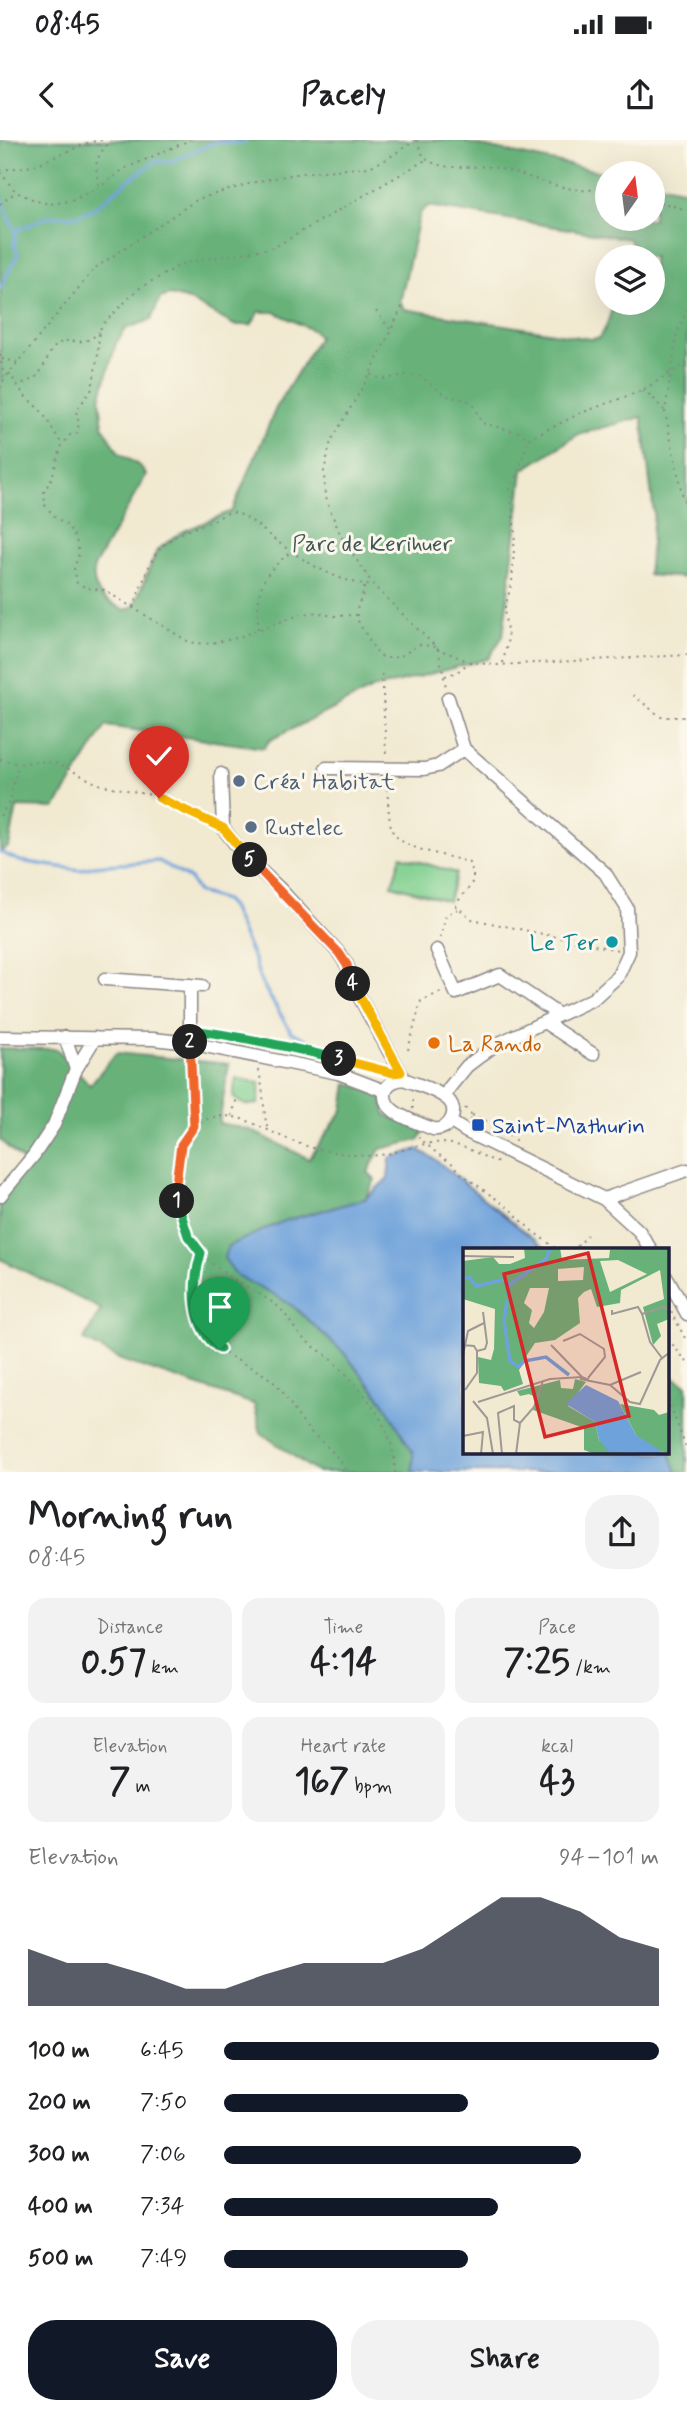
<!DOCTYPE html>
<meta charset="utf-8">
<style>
body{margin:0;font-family:Mynerve,sans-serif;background:#f2f2f2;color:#202124;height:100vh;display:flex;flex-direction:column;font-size:26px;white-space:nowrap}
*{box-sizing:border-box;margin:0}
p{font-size:23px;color:#757577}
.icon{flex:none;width:38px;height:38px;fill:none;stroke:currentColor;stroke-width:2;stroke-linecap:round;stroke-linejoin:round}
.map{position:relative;height:1332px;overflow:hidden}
.details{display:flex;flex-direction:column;background:#fff;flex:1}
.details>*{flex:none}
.needle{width:46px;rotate:14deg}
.buttons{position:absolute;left:595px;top:21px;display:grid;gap:14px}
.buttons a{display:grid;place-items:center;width:70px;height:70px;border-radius:50%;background:#fff;box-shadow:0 7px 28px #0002;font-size:35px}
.pin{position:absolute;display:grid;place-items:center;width:60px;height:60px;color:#fff;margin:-72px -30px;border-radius:50% 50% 50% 0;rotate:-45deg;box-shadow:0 0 7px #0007}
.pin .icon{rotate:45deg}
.km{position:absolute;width:35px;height:35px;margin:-18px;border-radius:50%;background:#222;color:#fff;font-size:19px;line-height:35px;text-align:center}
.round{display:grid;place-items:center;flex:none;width:74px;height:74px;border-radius:28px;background:#f2f2f2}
.headline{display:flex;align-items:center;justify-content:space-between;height:119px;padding:0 28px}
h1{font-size:38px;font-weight:700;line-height:52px}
.stats{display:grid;grid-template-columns:repeat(3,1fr);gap:10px;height:119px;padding:7px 28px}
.stats div{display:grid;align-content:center;border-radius:18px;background:#f2f2f2;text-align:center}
.stats b{font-size:35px;font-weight:700}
.stats small{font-size:19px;font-weight:400}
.stats p{font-size:19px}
.chart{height:196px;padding:14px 28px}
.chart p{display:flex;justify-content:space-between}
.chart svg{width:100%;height:126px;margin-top:7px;fill:#111827;opacity:.7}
.action{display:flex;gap:14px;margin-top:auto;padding:14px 28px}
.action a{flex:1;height:80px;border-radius:28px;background:#111827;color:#fff;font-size:28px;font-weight:700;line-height:80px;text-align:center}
.action a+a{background:#f2f2f2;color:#202124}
ul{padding:0 28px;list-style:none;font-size:23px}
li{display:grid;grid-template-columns:112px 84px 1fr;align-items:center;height:52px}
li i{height:18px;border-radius:9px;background:#111827}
.status{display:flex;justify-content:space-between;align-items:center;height:49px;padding:0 35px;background:#fff;direction:ltr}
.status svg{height:19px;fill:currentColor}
header{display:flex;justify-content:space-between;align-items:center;height:91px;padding:0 28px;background:#fff;font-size:32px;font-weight:700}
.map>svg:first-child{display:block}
</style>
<div class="status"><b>08:45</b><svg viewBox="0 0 49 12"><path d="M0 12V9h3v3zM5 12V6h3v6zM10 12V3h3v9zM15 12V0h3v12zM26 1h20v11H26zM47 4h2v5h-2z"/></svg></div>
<header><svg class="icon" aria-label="back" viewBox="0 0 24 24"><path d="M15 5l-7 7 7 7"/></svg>Pacely<svg class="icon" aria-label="share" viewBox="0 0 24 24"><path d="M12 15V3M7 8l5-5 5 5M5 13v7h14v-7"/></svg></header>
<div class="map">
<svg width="687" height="1333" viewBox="0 0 687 1333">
<rect width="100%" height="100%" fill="#fbf7ec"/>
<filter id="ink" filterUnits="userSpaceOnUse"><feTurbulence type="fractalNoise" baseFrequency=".0143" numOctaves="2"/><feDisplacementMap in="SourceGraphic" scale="14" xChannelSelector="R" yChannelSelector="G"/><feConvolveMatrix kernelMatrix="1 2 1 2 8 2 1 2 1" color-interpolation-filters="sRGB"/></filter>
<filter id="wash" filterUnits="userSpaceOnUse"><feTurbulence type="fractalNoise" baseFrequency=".00686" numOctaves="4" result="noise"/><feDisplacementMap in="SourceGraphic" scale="28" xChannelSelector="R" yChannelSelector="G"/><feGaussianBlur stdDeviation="1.57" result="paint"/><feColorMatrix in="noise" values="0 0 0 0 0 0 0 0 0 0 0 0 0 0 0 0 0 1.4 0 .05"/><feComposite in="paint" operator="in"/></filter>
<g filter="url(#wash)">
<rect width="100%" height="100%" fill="#f1e9d0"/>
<path fill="#81d090" stroke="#527966" stroke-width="2" d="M401 716 456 733 448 761 392 745Z
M236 938 260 943 258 964 245 965 233 957Z"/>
<path fill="#68b27a" stroke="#456a5a" stroke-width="2" fill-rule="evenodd" d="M0 0H467V3L607 33V79H653V43L687 50V438L648 435 654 374 642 277 579 294 523 330 503 496 488 519 372 549 270 600 264 608 106 586 55 668 17 667 9 706 0 713ZM428 66 629 99 633 106 629 117H653V163H614L606 187 599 198 591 199 404 169 400 162 420 73ZM170 155 189 160 234 185H251L259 172H275L314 191 319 197 276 268 232 371 182 392 157 410 134 466 125 470C103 461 91 452 94 427L146 335 141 327 119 313 103 286 100 259 116 203 127 188 151 180 160 158Z
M0 908 57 909 90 945 116 913 229 924 219 983 250 990 309 1019 343 970 347 943 381 955 386 975 424 991 419 1000 380 1009 368 1032 375 1040 365 1059 284 1081 229 1106 274 1154 294 1167 344 1213 383 1261 414 1313 413 1332H316L261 1293 254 1264 121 1220 84 1200 101 1169 0 1119V1053L23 1021 0 1000Z
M668 1234 687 1245V1332H677L668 1309Z"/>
<path fill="#6ea2da" stroke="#48628a" stroke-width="2" d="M418 1009 436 1020 547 1110H465V1313H668V1309L677 1332H413V1313L383 1261 344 1213 294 1167 274 1154 237 1136 224 1118 228 1106 284 1081 365 1059 388 1038 390 1018Z"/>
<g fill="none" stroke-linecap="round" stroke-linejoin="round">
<path stroke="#6ea2da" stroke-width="3.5" d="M0 55C7 68 7 79 16 91
M0 148 18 114 14 104 16 91 49 76H76L93 69 130 39 156 21 169 22 215 2 242 3 246 0
M0 712 20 721 80 730 94 726 159 721 190 739 198 752 225 760 231 767 254 820 261 842 291 892 306 899"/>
</g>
</g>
<g filter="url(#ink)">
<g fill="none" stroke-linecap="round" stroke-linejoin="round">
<defs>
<path id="minor" d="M448 558 464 609
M326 628 424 629 438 626 464 609 605 733 627 768 629 812 618 836 593 859 495 905 467 926 449 948 445 957
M221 634 223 688 243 714 281 750 339 813 347 825 354 847 404 939
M437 810 456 853 500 835 559 875
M105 839 202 846
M544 882 593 914
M0 897 153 899 190 903 338 933 385 951
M65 897 76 929
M190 903V845
M404 939C417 945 435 949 446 958 461 969 450 992 433 989 418 982 378 973 386 950 388 942 396 940 404 939Z
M451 982 465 991 604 1059 639 1091 651 1110
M0 1056 34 1015 54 985 76 929 95 898
M604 1059 687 1030
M668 1139 687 1174"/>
</defs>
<use href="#minor" stroke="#8a8686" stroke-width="15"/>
<path stroke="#8a8686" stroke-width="2" stroke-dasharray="2 5" stroke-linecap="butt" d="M417 0C419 6 421 15 427 19 443 32 471 25 491 27 522 32 549 47 580 50 589 51 599 48 607 47
M0 30 33 26 90 2 102 0
M0 32 16 52 37 61 49 64 71 61 100 47 124 29 190 0
M99 45C94 22 95 17 112 0
M653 60 687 70
M0 64 16 52
M402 167 368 238 331 301 324 331 325 358 341 396 374 446 438 509 470 522 497 525 687 515
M687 169 677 193 665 272 682 354 687 367
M376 171 390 189
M0 215 4 237
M2 219 17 222
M9 233 24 255 42 272 62 304
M371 234C384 245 398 233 413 235 426 236 434 249 445 255 454 259 464 257 471 263 476 268 478 277 482 283L521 293 528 299 581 273 641 251 687 223
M16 245C23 243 31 241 37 236 46 227 47 212 58 204 72 195 81 210 99 192
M0 248 5 238 95 128 198 59 259 41 301 33 369 27 385 20 416 0
M642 251 650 255 664 270
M364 447C364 457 357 463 357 472 356 482 363 489 368 497 375 511 379 523 400 516 407 514 412 507 419 505 424 504 429 506 435 507
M133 467C155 415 149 403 207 383 216 380 223 374 232 372 248 375 261 389 274 399 305 422 334 441 373 446
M357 475 332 476 317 472 302 474 233 499 205 504 189 502 104 450 87 448 77 443 74 428 79 414 76 399 68 386 54 376 45 365 44 352 52 337 62 305 70 295 77 293 79 283 76 271 92 249 98 214 99 191 104 183 138 149 184 123 275 107 427 19
M258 489C257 450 259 436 291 412
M438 509 446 547
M503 523 508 498 504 470 512 443 515 392 510 350 520 326 528 300
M382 534 386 616
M445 536 457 532 470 522
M633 555 661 577H687
M0 619 18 624 40 621 59 624 98 644 151 655 210 682
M387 642C388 657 388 673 391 687 396 711 449 714 469 723 481 746 463 749 456 766L472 779 618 810
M0 676 10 660 18 625
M440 798 446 775 458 769
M202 892 293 908 385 931
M408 910 421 861 441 852
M189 914 194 985
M258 930C265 949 262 970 268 990
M465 968 472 975 470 980
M413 969V957
M472 975 491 983 515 1000 514 1003
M232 976 237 957
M418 997 439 1015 453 1024 462 1034 511 1070 531 1090 558 1110
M571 1110 580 1104 587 1095
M201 1113C194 1139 189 1179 209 1201 223 1216 252 1226 269 1238 287 1252 293 1273 308 1289 322 1304 338 1312 347 1333
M668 1165 687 1202
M668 1199 687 1222
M668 1259 687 1311
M395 1333C396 1287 361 1246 328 1217 320 1210 310 1205 303 1198 292 1188 288 1174 276 1165 244 1142 212 1133 189 1097 167 1063 168 977 223 976 239 976 253 983 268 990 286 999 307 1008 328 1011 346 1014 367 1018 386 1014 405 1011 423 1001 443 1003 465 1004 481 1017 502 1024"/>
<use href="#minor" stroke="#fff" stroke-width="12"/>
</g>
</g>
<g fill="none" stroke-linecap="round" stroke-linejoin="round" filter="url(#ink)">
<defs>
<path id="split-1" d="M177 1061 188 1096 201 1113C192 1144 190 1188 220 1209"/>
<path id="split-2" d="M177 1061 176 1043 181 1005 194 986 190 902"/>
<path id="split-3" d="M190 902 191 890C241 896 290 907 339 919"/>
<path id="split-4" d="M339 919 393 933 401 932 353 844"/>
<path id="split-5" d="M250 720 339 813 347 825 353 844"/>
<path id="split-6" d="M159 658 223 688 250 720"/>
</defs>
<use href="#split-1" stroke="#fff" stroke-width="14"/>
<use href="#split-2" stroke="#fff" stroke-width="14"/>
<use href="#split-3" stroke="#fff" stroke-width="14"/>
<use href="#split-4" stroke="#fff" stroke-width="14"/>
<use href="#split-5" stroke="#fff" stroke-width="14"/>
<use href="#split-6" stroke="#fff" stroke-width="14"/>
<use href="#split-1" stroke="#22a559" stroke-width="9"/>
<use href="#split-2" stroke="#f0652b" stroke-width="9"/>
<use href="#split-3" stroke="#22a559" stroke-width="9"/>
<use href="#split-4" stroke="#f5b400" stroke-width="9"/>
<use href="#split-5" stroke="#f0652b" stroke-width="9"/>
<use href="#split-6" stroke="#f5b400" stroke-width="9"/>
</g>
<g fill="#5c6f8a" stroke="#fbf7ec" stroke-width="2.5">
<circle cx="239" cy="641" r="7"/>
<circle cx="251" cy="687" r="7"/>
</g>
<circle fill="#0f9aa8" stroke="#fbf7ec" stroke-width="2.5" cx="612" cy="802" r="7"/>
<circle fill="#e8710a" stroke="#fbf7ec" stroke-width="2.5" cx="434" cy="903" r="7"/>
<rect fill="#1a4fb4" stroke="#fbf7ec" stroke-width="2.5" x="471" y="978" width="14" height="14" rx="3.5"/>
<g text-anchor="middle" stroke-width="6" stroke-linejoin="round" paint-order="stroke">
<g font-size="23" fill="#3e5654" stroke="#fbf7ec">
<text x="372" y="411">Parc de Kerihuer</text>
</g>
<g font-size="23" fill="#4e5e75" stroke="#fbf7ec" text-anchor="start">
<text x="253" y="649">Créa' Habitat</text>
<text x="265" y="695">Rustelec</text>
</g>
<g font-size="23" fill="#0d838f" stroke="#fbf7ec" text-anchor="end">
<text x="598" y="810">Le Ter</text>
</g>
<g font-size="23" fill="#c56008" stroke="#fbf7ec" text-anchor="start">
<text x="448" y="911">La Rando</text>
</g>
<g font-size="23" fill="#164399" stroke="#fbf7ec" text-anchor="start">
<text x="492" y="993">Saint-Mathurin</text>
</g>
</g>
<g transform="translate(463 1108)">
<rect width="206" height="206" fill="#f1e9d0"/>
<path d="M61 0H97L99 12 146 10 147 2 207 0 206 71 194 76 198 88 190 97 180 59 201 51 197 22 158 42 157 55 134 59 128 41 121 44 115 50 117 75 92 92 72 95 64 107 56 122 60 136 41 143 38 138 16 135 15 109 28 112 31 101 32 61 0 51V13L30 9 36 16H47L62 10ZM155 12 184 26 147 44 137 13ZM121 19 120 32 95 33V21ZM67 40H86L81 64 71 80 66 75 69 62 61 55ZM112 131 123 134 105 158 132 174 136 192 145 200 169 206H132L121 202V180L70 162 75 150 66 146 57 148 54 143 97 132 98 140 110 141ZM157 156 191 162 196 167 206 164V206L185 198 173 187Z" fill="#68b27a" fill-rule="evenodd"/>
<path d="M123 137 155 153 173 187 203 206 146 204 136 192 132 174 103 156Z" fill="#6ea2da"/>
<path fill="none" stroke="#6ea2da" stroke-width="3.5" d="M0 30H7L13 38 40 32 45 36M45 47 46 37 83 11 87 0M44 51 41 73 47 113 56 119 61 113 83 109 106 127"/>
<path fill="none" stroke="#9e9994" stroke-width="2" d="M0 8 51 9M149 62V66L175 59 179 66 201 59 207 64M179 66 187 94 199 110M100 93 117 86 141 101 142 109 125 130M0 97 11 98 14 103V125L2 142M88 97 119 129M14 103 22 101 24 95 20 64M0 107 5 83 21 75M117 131 147 137 167 154 177 156 197 112 207 104M147 137 178 124M10 153 24 170 30 206M15 154 87 131 119 129 126 132M0 188 20 184 18 206M39 206 35 165 51 158V172L57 175M53 206 57 175 71 159 80 133"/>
<path fill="#d62828" fill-opacity="0.15" stroke="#d62828" stroke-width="3.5" d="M125 5 166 168 82 189 41 26Z"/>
<rect width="206" height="206" fill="none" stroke="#22223b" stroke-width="3.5"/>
</g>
</svg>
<div class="buttons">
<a><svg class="needle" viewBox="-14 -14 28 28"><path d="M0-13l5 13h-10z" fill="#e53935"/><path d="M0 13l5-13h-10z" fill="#757577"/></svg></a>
<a><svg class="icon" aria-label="layers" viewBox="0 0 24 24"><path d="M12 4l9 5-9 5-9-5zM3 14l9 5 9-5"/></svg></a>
</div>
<div class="pin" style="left:220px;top:1209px;background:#1e9e55"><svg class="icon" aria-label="arrive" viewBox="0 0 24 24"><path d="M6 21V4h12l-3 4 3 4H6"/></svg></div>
<div class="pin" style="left:159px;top:658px;background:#d93025"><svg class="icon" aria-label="check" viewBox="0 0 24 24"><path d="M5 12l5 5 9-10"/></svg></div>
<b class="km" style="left:177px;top:1061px">1</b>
<b class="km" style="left:190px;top:902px">2</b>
<b class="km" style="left:339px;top:919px">3</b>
<b class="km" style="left:353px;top:844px">4</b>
<b class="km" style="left:250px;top:720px">5</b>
</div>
<section class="details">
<div class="headline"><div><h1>Morning run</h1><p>08:45</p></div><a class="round"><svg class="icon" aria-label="share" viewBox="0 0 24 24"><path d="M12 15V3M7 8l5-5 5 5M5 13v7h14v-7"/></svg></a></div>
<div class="stats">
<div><p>Distance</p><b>0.57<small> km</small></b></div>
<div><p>Time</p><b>4:14</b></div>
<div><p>Pace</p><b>7:25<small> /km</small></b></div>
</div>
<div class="stats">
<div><p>Elevation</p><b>7<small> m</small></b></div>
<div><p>Heart rate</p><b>167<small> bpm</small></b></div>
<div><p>kcal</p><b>43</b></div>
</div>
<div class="chart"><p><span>Elevation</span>94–101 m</p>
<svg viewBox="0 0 160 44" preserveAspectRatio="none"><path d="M0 44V24L10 29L20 29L30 33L40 38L50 38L60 33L70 29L80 29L90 29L100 24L110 15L120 6L130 6L140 11L150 20L160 24V44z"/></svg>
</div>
<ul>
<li><b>100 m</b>6:45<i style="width:100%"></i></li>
<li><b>200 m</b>7:50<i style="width:56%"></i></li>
<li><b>300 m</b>7:06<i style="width:82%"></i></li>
<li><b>400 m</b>7:34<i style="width:63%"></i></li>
<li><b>500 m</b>7:49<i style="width:56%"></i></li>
</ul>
<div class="action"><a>Save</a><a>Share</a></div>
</section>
